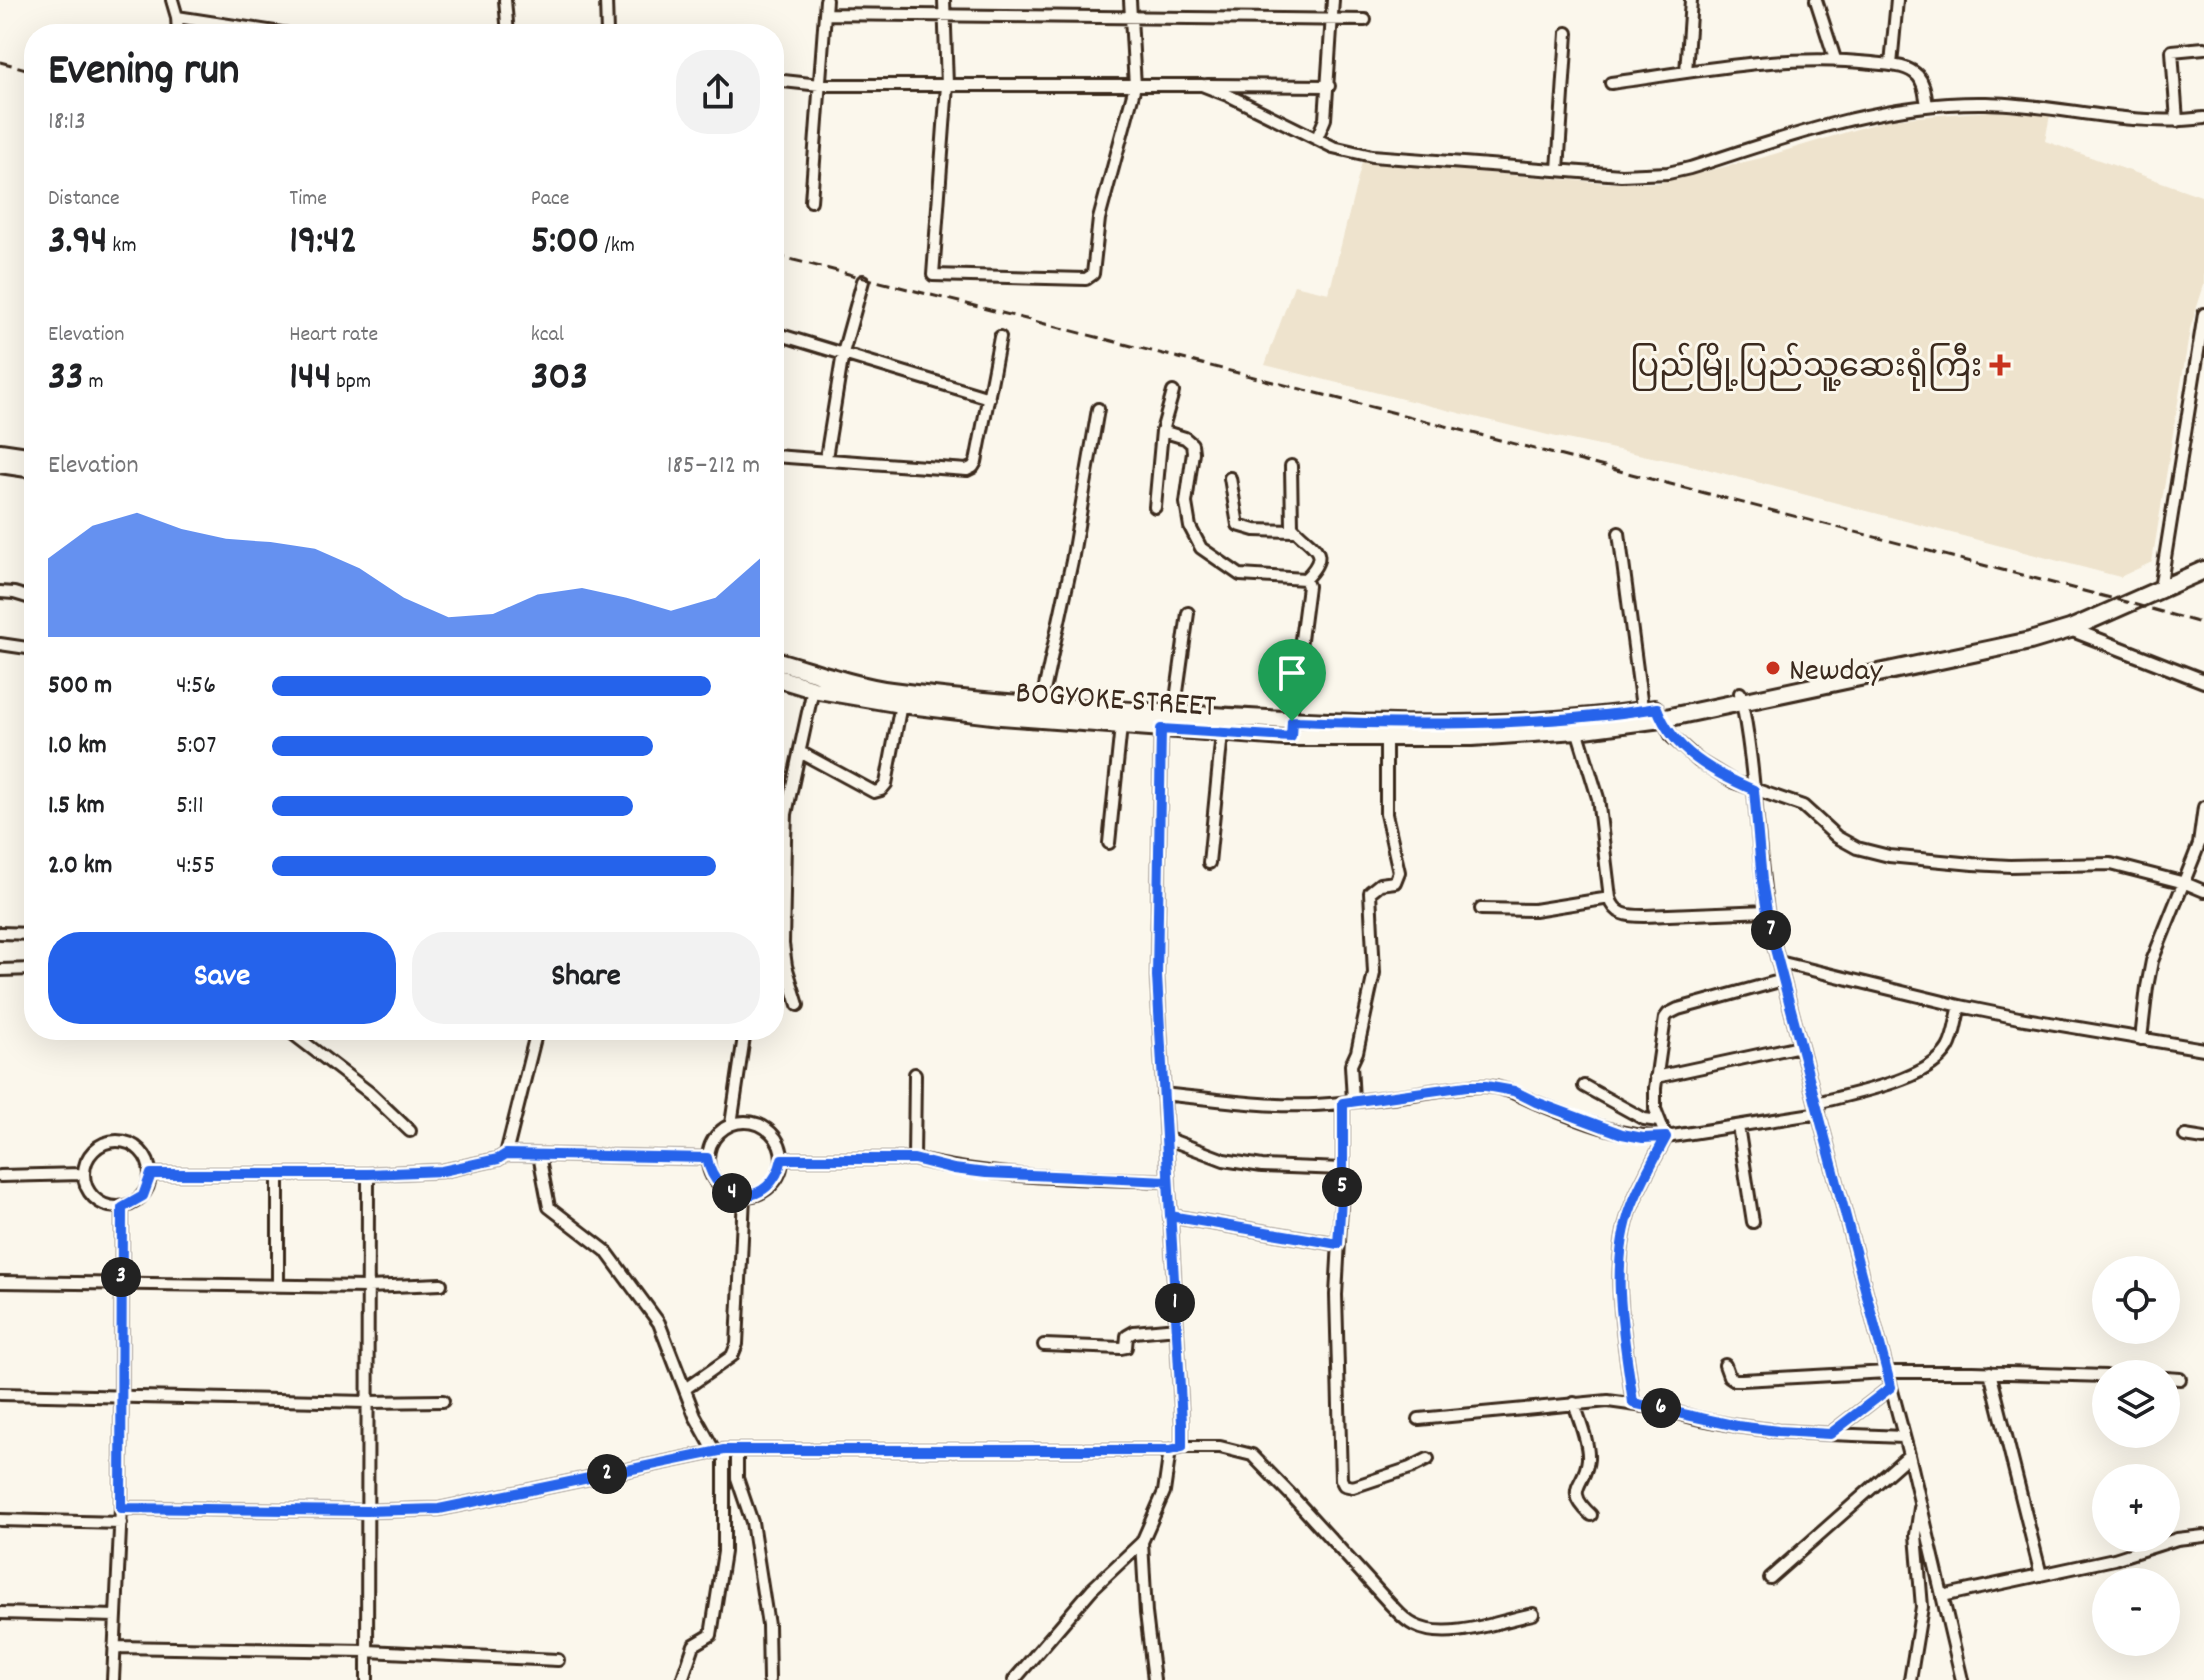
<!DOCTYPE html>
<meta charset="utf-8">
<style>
body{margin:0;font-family:Dekko,"Noto Sans Myanmar",sans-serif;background:#f2f2f2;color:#202124;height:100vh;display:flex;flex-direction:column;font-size:30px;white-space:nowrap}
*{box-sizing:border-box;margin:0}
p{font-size:26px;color:#757577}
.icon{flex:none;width:44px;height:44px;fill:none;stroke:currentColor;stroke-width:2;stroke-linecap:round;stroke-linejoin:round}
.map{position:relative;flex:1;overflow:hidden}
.panel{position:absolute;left:24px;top:24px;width:760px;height:1016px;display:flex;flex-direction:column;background:#fff;border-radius:32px;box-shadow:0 8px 32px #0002}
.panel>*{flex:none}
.tools{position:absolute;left:2092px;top:1256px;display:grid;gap:16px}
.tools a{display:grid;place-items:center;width:88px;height:88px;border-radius:50%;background:#fff;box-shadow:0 8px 32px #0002;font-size:40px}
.pin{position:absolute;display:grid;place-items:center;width:68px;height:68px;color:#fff;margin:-82px -34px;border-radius:50% 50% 50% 0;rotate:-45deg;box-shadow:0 0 8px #0007}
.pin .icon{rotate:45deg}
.km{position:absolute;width:40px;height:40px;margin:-20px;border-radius:50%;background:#222;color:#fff;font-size:22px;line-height:40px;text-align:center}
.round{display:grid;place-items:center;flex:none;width:84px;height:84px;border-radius:32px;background:#f2f2f2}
.head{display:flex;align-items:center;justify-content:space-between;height:136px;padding:0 24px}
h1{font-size:44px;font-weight:700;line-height:60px}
.stats{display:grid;grid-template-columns:repeat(3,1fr);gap:12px;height:136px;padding:8px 24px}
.stats div{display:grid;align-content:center}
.stats b{font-size:40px;font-weight:700}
.stats small{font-size:22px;font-weight:400}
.stats p{font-size:22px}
.chart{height:224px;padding:16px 24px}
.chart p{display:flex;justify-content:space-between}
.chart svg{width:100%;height:144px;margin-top:8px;fill:#2563eb;opacity:.7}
.cta{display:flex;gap:16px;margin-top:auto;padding:16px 24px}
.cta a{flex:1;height:92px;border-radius:32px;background:#2563eb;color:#fff;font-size:32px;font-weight:700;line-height:92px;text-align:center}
.cta a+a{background:#f2f2f2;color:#202124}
ul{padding:0 24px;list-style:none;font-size:26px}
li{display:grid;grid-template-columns:128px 96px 1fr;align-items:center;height:60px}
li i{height:20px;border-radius:10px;background:#2563eb}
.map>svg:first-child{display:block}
</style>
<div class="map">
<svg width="2204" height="1680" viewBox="0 0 2204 1680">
<rect width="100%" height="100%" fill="#fbf7ec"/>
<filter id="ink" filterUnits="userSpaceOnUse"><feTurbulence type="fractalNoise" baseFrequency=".0125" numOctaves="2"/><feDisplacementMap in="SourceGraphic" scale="16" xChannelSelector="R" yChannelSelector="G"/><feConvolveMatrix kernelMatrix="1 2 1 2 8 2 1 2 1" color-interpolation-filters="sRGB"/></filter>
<g filter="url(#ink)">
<path fill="#eee3cd" d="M1991 111 2050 115 2045 141 2204 197V285L2190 329 2152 562 2120 577 1695 466 1552 436 1265 365 1294 285 1329 293 1362 162 1606 183H1658L1761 158 1890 119Z"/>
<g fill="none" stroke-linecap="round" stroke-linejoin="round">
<defs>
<path id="minor" d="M172 0 177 17 178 34
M505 0 508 34
M606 0 607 34
M944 0 947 85 933 275 1086 279 1093 274 1099 219 1135 86 1130 0
M1816 0 1835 59
M825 14 1365 20
M177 17 288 34
M1891 65 1897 0
M1686 72 1691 0
M774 80 820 85H1202L1230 96 1333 147 1372 156 1621 175 1668 173 1690 168C1786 137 1884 101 1986 103 2059 104 2131 128 2204 118
M1611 83C1698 71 1784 53 1872 63 1887 65 1907 64 1918 76 1925 84 1925 95 1927 105
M1207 85 1329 86
M2177 121 2172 51 2204 48
M1317 138 1325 119 1333 0
M1558 170 1567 33
M811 201 826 0
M774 333 989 398
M1162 431 1185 438 1192 444 1193 452 1186 503 1190 527 1201 548 1240 575 1305 579 1308 586 1292 708 1291 726
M774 456 967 470 973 467 976 462 1000 337
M826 458 843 353 863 281
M1291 466 1292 526C1310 548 1334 550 1305 579
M1230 478 1238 525 1255 530 1295 531
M1155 507 1162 431 1173 392
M1619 533 1643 715
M2160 589 2204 314
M0 592 14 593 34 599
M0 644 34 649
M1740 693C1757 771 1756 852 1770 930L1909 1455 1962 1680
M1041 705 1072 561 1098 409
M1174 714 1188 613
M1660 714 1672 737 1699 761 1734 782 1803 806 1837 837 1857 848 1889 856 1973 864 2010 866 2111 864 2185 883 2204 891
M1576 726 1598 798 1610 898C1615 915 1628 916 1644 916L1767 911
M1161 729 1157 976 1182 1423V1447
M800 752 874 792 881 790 886 784 901 704
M1109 843 1121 726
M1209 863 1222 733
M1481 909 1534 910 1610 898
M0 933 34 934
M1779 962 1960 1006 2019 1018 2204 1049
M0 970 34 969
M798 1005 786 966 783 944 785 840 786 814 813 689
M288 1030 370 1093 410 1131
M2141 1039 2147 987 2152 961 2194 857 2199 844 2204 807
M1656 1077 1800 1046
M1584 1086 1644 1119 1659 1121
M1163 1094C1221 1100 1281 1110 1340 1103 1366 1100 1393 1097 1419 1093 1441 1090 1463 1085 1485 1086 1505 1087 1519 1095 1537 1103 1578 1120 1621 1138 1666 1137L1819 1113
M1353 1100 1351 1065 1357 1052 1374 973 1370 892 1380 884 1395 882 1399 872 1386 814V737
M1343 1103V1169L1336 1295 1341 1479 1344 1485 1353 1487 1410 1468 1428 1459
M1817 1103C1852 1093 1928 1081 1948 1048 1955 1036 1956 1019 1960 1006
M708 1159a37 37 0 1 1 74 0a37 37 0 1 1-74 0Z
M731 1124 745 1030
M1738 1126 1753 1222
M2185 1136 2204 1139
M1666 1137 1655 1109V1088L1665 1018 1668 1014 1678 1009 1783 980
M1166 1138 1224 1160 1262 1166 1343 1169
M84 1174a33 33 0 1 1 66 0a33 33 0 1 1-66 0Z
M506 1154 707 1158
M539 1155 549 1207 606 1251 659 1323 695 1416 715 1452
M782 1159H914L915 1074
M914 1159C997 1179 1083 1178 1168 1181
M151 1174H368L442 1171 498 1159 506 1154 537 1030
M0 1176 82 1174
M1170 1216 1338 1244
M0 1282 368 1287 441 1284
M278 1286V1174
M1044 1345 1121 1348 1126 1347 1127 1336 1134 1332 1177 1328
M1725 1365 1729 1376 1735 1380H1742L1887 1372H1973L2106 1376
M1990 1372 2041 1575
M2166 1378 2180 1379
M1891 1387 1830 1434 1903 1437
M685 1389 732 1356 737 1344 744 1196
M0 1394 367 1402 443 1401
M1574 1403C1579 1420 1589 1442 1588 1459 1586 1486 1562 1488 1591 1515
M1633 1403C1625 1338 1608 1267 1632 1205 1641 1182 1654 1159 1666 1137
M1419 1419 1608 1401 1659 1408 1696 1418 1737 1426 1778 1431 1830 1434
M737 1450V1478L752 1522 768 1625 769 1680
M121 1508 366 1511 439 1509 724 1450H1170L1182 1447H1220L1252 1455 1291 1495 1390 1604C1398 1612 1404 1620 1414 1625 1446 1642 1500 1621 1533 1614
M0 1520 121 1523
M1770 1578 1909 1455
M1942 1596 2114 1559 2177 1539 2204 1536
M0 1613 116 1616
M114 1647 367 1651 558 1660
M113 1680 121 1508 122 1208
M367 1680 368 1174
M682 1680 694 1645 711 1635 724 1552V1450
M1014 1680 1092 1589 1142 1542
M1154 1680 1146 1613 1142 1542 1164 1492 1170 1450
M1910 1680 1922 1607 1916 1535 1920 1508"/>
<path id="tertiary" d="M2070 629 2204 681"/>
<path id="primary" d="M0 452 34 457
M0 464 34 469
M774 660C813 671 851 685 891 691 988 704 1085 708 1182 714 1339 724 1498 733 1654 709
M774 677 813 689 901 704 1001 716 1284 737H1472L1577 730 1661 719 2030 641 2070 629 2204 570"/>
</defs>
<use href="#minor" stroke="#3b2a1e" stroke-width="16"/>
<use href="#tertiary" stroke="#3b2a1e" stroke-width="18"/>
<use href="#primary" stroke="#3b2a1e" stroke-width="22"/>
<use href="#minor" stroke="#fbf7ec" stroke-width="10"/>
<use href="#tertiary" stroke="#fbf7ec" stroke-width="12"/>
<use href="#primary" stroke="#fbf7ec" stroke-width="16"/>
<path stroke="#3b2a1e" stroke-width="3" stroke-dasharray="12 6" stroke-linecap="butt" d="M0 62 34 71
M774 255 1411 417 2130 603 2204 624"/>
</g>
</g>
<g fill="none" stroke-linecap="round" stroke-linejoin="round" filter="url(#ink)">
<defs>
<path id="route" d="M1292 721 1291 737 1161 729 1157 976 1182 1423V1447L1170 1450H724L439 1509 366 1511 121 1508 122 1208 143 1196 151 1174H368L442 1171 498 1159 506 1154 707 1158C716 1207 771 1208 782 1159H914L954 1169 986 1173 1168 1181 1170 1216 1338 1244 1343 1169V1103L1467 1086H1486L1514 1091 1536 1102 1622 1134 1643 1138 1666 1137C1654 1159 1641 1182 1632 1205 1608 1267 1625 1338 1633 1403L1737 1426 1778 1431 1830 1434 1891 1387 1770 930 1762 881 1754 790C1714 773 1673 751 1657 708 1537 727 1413 725 1292 721"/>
</defs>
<use href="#route" stroke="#fff" stroke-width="16"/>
<use href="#route" stroke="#2563eb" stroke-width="10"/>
</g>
<g fill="#c8321e" stroke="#fbf7ec" stroke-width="3">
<path d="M1996 353h8v8h8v8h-8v8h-8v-8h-8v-8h8z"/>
<circle cx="1773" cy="668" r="8"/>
</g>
<g text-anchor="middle" stroke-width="6" stroke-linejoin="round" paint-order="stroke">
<g font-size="32" fill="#3b2a1e" stroke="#fbf7ec" text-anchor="end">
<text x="1982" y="376">ပြည်မြို့ပြည်သူ့ဆေးရုံကြီး</text>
<text x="1789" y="679" text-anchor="start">Newday</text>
</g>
<g font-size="32" fill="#3b2a1e" stroke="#fbf7ec">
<text transform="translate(1116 697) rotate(4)" y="11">BOGYOKE STREET</text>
</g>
</g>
</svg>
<div class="tools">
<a><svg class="icon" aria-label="locate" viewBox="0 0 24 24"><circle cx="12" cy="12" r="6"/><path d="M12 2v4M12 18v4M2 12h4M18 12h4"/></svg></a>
<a><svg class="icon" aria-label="layers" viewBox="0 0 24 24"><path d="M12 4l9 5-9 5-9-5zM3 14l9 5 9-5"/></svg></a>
<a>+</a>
<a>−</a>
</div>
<div class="pin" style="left:1292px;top:721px;background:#1e9e55"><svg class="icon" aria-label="arrive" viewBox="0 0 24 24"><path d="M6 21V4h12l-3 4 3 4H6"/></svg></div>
<b class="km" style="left:1175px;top:1303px">1</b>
<b class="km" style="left:607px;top:1474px">2</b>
<b class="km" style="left:121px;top:1277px">3</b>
<b class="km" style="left:732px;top:1193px">4</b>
<b class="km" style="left:1342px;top:1187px">5</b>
<b class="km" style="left:1661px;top:1408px">6</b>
<b class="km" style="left:1771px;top:930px">7</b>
<section class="panel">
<div class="head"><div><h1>Evening run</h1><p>18:13</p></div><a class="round"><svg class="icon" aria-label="share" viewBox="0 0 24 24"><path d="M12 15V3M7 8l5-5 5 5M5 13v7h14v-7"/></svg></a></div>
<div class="stats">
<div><p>Distance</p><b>3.94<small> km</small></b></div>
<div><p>Time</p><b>19:42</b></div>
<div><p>Pace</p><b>5:00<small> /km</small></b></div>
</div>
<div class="stats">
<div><p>Elevation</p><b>33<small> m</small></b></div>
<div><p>Heart rate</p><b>144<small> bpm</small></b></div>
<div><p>kcal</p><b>303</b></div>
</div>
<div class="chart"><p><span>Elevation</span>185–212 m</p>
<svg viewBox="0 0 160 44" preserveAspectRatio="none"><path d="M0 44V20L10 10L20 6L30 11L40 14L50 15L60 17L70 23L80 32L90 38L100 37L110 31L120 29L130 32L140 36L150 32L160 20V44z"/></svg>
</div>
<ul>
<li><b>500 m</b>4:56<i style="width:90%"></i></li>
<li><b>1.0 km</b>5:07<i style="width:78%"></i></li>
<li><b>1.5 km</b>5:11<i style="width:74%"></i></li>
<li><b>2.0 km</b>4:55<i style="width:91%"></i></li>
</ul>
<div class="cta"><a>Save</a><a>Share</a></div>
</section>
</div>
